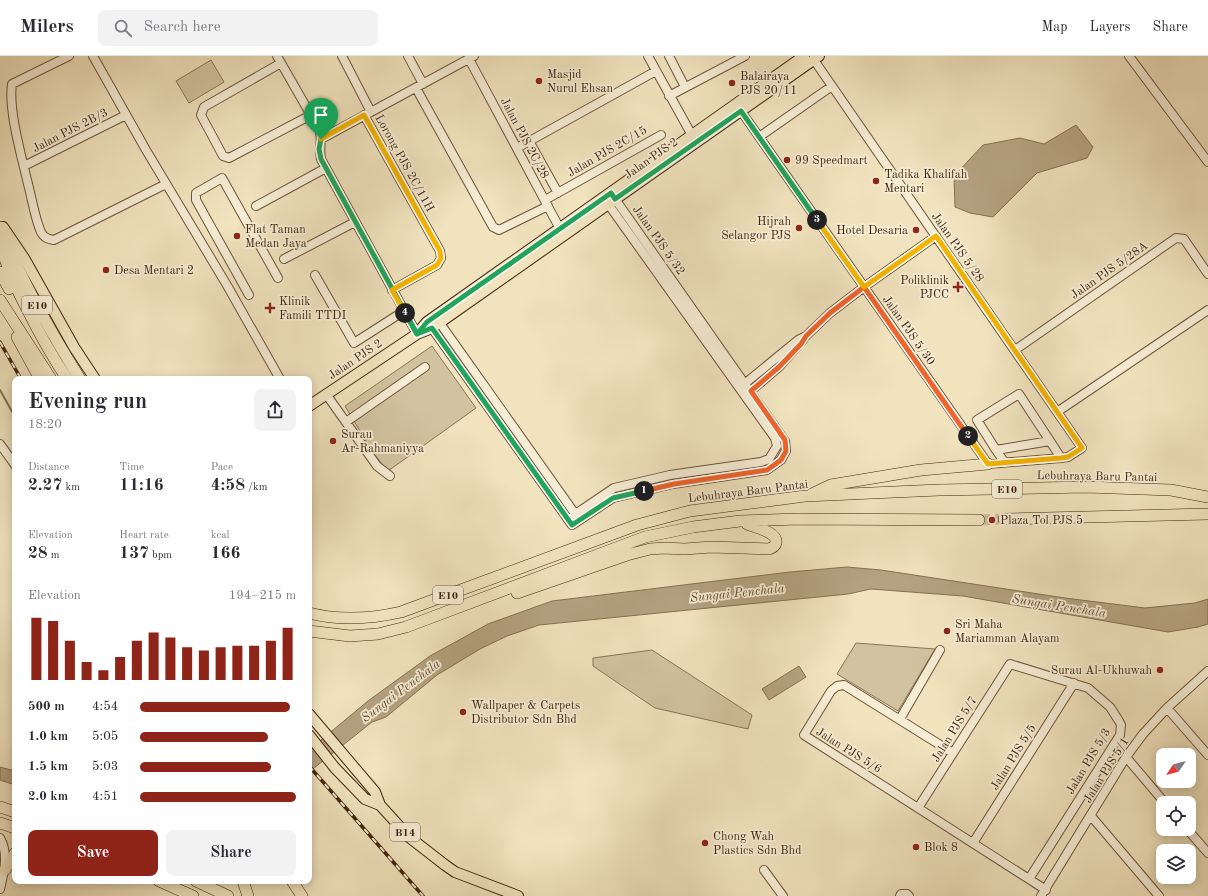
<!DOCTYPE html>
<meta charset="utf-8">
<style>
body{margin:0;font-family:"Old Standard TT",serif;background:#f2f2f3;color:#2b2b33;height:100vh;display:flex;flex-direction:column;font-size:15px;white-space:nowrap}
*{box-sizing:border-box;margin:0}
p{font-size:13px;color:#7c7c81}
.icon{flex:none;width:22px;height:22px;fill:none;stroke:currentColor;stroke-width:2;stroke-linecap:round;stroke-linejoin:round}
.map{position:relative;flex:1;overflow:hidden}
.panel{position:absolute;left:12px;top:320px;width:300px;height:508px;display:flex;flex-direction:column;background:#fff;border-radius:8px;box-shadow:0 2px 10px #0003}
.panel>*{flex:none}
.needle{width:26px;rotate:235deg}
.buttons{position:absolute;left:1156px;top:692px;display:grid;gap:8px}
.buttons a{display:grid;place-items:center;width:40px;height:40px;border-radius:8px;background:#fff;box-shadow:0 2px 10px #0003;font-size:20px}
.pin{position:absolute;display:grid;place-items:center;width:34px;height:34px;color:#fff;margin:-41px -17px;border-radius:50% 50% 50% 0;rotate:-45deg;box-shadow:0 0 4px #0007}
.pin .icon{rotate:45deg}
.km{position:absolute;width:20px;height:20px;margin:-10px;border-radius:50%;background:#222;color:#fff;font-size:11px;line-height:20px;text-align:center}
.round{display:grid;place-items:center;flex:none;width:42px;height:42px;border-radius:8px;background:#f2f2f3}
.head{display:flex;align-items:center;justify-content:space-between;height:68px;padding:0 16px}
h1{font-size:22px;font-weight:600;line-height:30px}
.metrics{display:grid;grid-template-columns:repeat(3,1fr);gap:6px;height:68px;padding:4px 16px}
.metrics div{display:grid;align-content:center}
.metrics b{font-size:17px;font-weight:600}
.metrics small{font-size:11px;font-weight:400}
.metrics p{font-size:11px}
.chart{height:112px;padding:8px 16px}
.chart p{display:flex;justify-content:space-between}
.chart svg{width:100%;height:72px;margin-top:4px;stroke:#8f2418;stroke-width:6}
.action{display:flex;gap:8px;margin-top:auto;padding:8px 16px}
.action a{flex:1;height:46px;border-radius:8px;background:#8f2418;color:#fff;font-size:16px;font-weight:600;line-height:46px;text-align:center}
.action a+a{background:#f2f2f3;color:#2b2b33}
ul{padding:0 16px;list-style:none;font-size:13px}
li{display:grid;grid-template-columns:64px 48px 1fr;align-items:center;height:30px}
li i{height:10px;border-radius:5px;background:#8f2418}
header{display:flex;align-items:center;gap:24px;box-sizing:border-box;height:56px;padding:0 20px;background:#fff;border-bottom:1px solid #e1e1e2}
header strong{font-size:19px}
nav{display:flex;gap:22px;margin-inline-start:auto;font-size:14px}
.search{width:280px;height:36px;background:#f2f2f3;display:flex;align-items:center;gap:10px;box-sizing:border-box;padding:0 14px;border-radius:8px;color:#7c7c81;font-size:15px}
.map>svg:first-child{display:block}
</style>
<header>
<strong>Milers</strong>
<div class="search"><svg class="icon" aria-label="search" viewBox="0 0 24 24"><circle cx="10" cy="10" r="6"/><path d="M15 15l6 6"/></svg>Search here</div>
<nav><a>Map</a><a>Layers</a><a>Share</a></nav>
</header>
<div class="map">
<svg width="1208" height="840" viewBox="0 0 1208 840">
<rect width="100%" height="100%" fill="#f0e3be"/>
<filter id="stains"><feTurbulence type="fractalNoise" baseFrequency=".005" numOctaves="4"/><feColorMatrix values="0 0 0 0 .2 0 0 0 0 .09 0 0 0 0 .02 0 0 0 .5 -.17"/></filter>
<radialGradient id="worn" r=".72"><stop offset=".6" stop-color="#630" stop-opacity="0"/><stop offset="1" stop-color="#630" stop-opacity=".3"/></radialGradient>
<path fill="#d2c3a0" stroke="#8a7456" d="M211 4 224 26 189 47 176 25Z
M432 290 476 352 388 415 373 397 345 350Z
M856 587 935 593 898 655 837 618Z
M652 594 752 659 748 673 655 652 593 610V602Z"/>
<path fill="#b5a281" stroke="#877052" d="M1076 69 1093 91 1087 102 1037 117 993 161 970 157 955 151 954 120 983 89 1020 82 1044 88Z
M847 511 881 514 1065 542 1145 552 1195 547 1208 543V568L1198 571 1168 576 963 540 871 533 848 538 539 569 507 580 480 593 437 619 386 661 372 666 309 716V694L368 645 430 600 488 568 552 545 790 516Z
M799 610 806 621 769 644 762 633Z
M0 711 15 715V729L0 724Z"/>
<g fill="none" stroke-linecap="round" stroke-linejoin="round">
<path stroke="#877052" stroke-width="2" d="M0 334 15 361"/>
<path stroke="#cdbd9a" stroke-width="11" stroke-dasharray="11 5.5" stroke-linecap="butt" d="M979 464 1004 463"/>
<defs>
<path id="minor" d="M69 0 12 28C8 54 22 102 28 128 32 143 35 163 41 176 44 182 48 183 54 184L166 128
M93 0 146 94 228 231 280 323
M277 0 320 75C322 86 319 92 321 103L417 278
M342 0 371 56
M408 0 423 28
M648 0 694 83
M669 0 685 31
M1129 0 1208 106
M469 3 560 173
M281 7 204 51 201 59 223 100 229 102 311 59
M416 32 493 171 499 174 548 150
M669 40 745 0
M741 55 988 408 1061 402 1068 401 1082 392 814 4
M364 59 440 195 441 202 437 209 392 234
M759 81 832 30
M321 83 474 0
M529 85 558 137
M517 92 656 15
M24 110 126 59
M545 144 661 79
M256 150 326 112
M284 203 355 166
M315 219 354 287 404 255
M249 239 196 144V137L222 122 278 222
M437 263 578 462
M429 268 572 469 613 442 673 428 767 414 781 404 786 395 785 385 613 140
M1015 294 1176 182 1184 183 1208 218
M742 330 798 284 806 280 830 257 864 231 936 180
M326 338 377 410 390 420
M747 338 779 311 803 284
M1057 356 1208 254
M346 366 425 311
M0 388 15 409
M996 394 977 364 1019 338 1050 385
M1005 407 996 394 1050 385 1061 402
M568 463 614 432 670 419 761 406 769 403 777 390 775 382 606 145
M1167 652 1208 699
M900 663 940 594
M953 697 844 629 837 630 831 635 804 679 1046 834
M1126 701 1165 747
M918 752 1010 608 1088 632 1110 651 1119 665 1121 669 1120 679 1029 823
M1091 760 1159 840
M1187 773 1208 797
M0 782C9 798 4 816 0 833
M973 787 1074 627
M764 814 783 840
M900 840 901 838H907L909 840
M1041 840 1126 701 1143 678 1167 652 1208 615"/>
<path id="major" d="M3 171 24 202 74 291 95 323
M418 276 427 266 804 0
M309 350 417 278 432 272 819 0
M309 658 375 736 380 749 409 781 445 809 455 816 518 840
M309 679 335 712 365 743 380 749"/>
<path id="highway" d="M0 171C21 224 50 275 80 323
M1 188C6 211 16 232 27 253 39 277 52 300 67 323
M0 216 9 233
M0 244 51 323
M17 281 40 323
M812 438 831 429 921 414 988 408
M1004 463 1208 458
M517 537 627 499 650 493 664 492 685 493 711 491 769 493C772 492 775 491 776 487 778 476 754 471 747 468
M309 557C340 565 370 563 401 556L637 469 690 455 805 440 939 434 1086 431 1171 434 1208 441
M309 575 350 580 378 578 406 571 645 481 693 471 740 465 798 463 979 464
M0 751 15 756
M0 767 15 772
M5 814 15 797
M159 825 193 840
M196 825 228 840
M243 825 248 840
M292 825 302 840"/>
</defs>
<use href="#minor" stroke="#6e5438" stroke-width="10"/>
<use href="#major" stroke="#42240c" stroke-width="12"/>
<use href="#highway" stroke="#42240c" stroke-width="12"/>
<use href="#minor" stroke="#f5edd5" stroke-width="8"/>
<use href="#major" stroke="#f0e3be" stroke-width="10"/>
<use href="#highway" stroke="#f0e3be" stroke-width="11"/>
<defs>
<path id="rail" d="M0 286 21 323
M309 710 423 840"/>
</defs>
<use href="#rail" stroke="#42240c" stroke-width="3.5"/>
<use href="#rail" stroke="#f5edd5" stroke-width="2" stroke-dasharray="6" stroke-linecap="butt"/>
</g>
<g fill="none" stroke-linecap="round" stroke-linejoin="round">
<defs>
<path id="split-1" d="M321 83 319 93 321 103 417 278 432 272 572 469 613 442 644 435"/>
<path id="split-2" d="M644 435 674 428 767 414 781 404 786 395 785 384 751 335 779 311 801 288 806 280 830 257 864 231 968 380"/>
<path id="split-3" d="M817 164 864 231 936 180 1082 392 1068 401 1061 402 988 408 968 380"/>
<path id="split-4" d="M405 257 417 278 427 266 611 137 615 143 741 55 817 164"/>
<path id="split-5" d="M321 83 364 59 440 195 441 202 437 209 392 234 405 257"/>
</defs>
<use href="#split-1" stroke="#fff" stroke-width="8"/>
<use href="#split-2" stroke="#fff" stroke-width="8"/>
<use href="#split-3" stroke="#fff" stroke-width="8"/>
<use href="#split-4" stroke="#fff" stroke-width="8"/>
<use href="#split-5" stroke="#fff" stroke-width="8"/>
<use href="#split-1" stroke="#22a559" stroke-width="5"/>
<use href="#split-2" stroke="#f0652b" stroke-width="5"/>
<use href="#split-3" stroke="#f5b400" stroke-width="5"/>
<use href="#split-4" stroke="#22a559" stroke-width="5"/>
<use href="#split-5" stroke="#f5b400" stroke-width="5"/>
</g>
<g fill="#8f2418" stroke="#f5edd5" stroke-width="1.5">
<circle cx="539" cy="25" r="4"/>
<circle cx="732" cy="27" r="4"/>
<circle cx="787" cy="104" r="4"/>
<circle cx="876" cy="125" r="4"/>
<circle cx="799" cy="172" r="4"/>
<circle cx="916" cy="174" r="4"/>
<circle cx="237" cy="180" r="4"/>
<circle cx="106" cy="214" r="4"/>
<path d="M956 225h4v4h4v4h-4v4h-4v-4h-4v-4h4z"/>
<path d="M268 246h4v4h4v4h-4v4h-4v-4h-4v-4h4z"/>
<circle cx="333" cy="385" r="4"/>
<circle cx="992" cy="464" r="4"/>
<circle cx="947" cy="575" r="4"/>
<circle cx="1160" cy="614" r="4"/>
<circle cx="463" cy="656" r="4"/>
<circle cx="705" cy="787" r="4"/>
<circle cx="916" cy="791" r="4"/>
</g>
<g text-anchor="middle" stroke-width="3.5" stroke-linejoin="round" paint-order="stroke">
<g fill="#f5edd5" stroke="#786048" stroke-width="1">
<rect x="22" y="240" width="30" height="18" rx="3"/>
<rect x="992" y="424" width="30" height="18" rx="3"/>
<rect x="433" y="530" width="30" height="18" rx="3"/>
<rect x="390" y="767" width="30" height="18" rx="3"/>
</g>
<g font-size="11" font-weight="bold" fill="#42240c">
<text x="37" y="253">E10</text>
<text x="1007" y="437">E10</text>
<text x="448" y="543">E10</text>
<text x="405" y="780">B14</text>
</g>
<g font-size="12" fill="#42240c" stroke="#f5edd5" text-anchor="start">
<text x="547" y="22">Masjid<tspan x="547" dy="14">Nurul Ehsan</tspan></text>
<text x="740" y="24">Balairaya<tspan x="740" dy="14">PJS 20/11</tspan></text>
<text x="795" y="108">99 Speedmart</text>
<text x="884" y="122">Tadika Khalifah<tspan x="884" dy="14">Mentari</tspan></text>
<text x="791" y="169" text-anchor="end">Hijrah<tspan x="791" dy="14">Selangor PJS</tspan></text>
<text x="245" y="177">Flat Taman<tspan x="245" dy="14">Medan Jaya</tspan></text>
<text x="908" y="178" text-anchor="end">Hotel Desaria</text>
<text x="114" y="218">Desa Mentari 2</text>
<text x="949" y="228" text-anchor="end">Poliklinik<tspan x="949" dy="14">PJCC</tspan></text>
<text x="279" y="249">Klinik<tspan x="279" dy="14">Famili TTDI</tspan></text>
<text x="341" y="382">Surau<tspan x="341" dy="14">Ar-Rahmaniyya</tspan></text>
<text x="1000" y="468">Plaza Tol PJS 5</text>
<text x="955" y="572">Sri Maha<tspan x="955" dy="14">Mariamman Alayam</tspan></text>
<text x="1152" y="618" text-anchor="end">Surau Al-Ukhuwah</text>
<text x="471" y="653">Wallpaper &amp; Carpets<tspan x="471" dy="14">Distributor Sdn Bhd</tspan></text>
<text x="713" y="784">Chong Wah<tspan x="713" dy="14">Plastics Sdn Bhd</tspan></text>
<text x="924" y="795">Blok 8</text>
</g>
<g font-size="12" fill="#42240c" stroke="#f5edd5">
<text transform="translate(70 74) rotate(-27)" y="4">Jalan PJS 2B/3</text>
<text transform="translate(525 82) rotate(62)" y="4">Jalan PJS 2C/28</text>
<text transform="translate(607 95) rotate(-30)" y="4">Jalan PJS 2C/15</text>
<text transform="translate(651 102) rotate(-35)" y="4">Jalan PJS 2</text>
<text transform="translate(405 107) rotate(61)" y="4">Lorong PJS 2C/11H</text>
<text transform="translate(659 184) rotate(55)" y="4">Jalan PJS 5/32</text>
<text transform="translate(958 191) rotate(55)" y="4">Jalan PJS 5/28</text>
<text transform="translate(1109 214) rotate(-35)" y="4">Jalan PJS 5/28A</text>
<text transform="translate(909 274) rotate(55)" y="4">Jalan PJS 5/30</text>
<text transform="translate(355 303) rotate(-34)" y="4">Jalan PJS 2</text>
<text transform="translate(1097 420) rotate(1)" y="4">Lebuhraya Baru Pantai</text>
<text transform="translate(748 435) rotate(-7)" y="4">Lebuhraya Baru Pantai</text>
<text transform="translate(954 673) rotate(-58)" y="4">Jalan PJS 5/7</text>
<text transform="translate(849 694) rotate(32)" y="4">Jalan PJS 5/6</text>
<text transform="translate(1013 701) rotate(-58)" y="4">Jalan PJS 5/5</text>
<text transform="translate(1088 705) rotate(-59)" y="4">Jalan PJS 5/3</text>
<text transform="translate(1106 714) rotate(-58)" y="4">Jalan PJS 5/1</text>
</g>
<g font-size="13" font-style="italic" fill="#644a2f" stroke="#f5edd5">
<text transform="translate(737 536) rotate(-6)" y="5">Sungai Penchala</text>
<text transform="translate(1059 549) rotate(9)" y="5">Sungai Penchala</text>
<text transform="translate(400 634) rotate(-37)" y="5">Sungai Penchala</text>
</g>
</g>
<rect width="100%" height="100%" filter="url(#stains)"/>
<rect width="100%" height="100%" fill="url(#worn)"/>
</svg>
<div class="buttons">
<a><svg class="needle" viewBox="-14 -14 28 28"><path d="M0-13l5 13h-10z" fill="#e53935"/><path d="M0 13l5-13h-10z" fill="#7c7c81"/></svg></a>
<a><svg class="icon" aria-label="locate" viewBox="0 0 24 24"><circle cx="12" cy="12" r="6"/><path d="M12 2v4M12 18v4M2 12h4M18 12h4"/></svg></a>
<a><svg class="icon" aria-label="layers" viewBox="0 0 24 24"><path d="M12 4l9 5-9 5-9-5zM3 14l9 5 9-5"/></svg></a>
</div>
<div class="pin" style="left:321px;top:83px;background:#1e9e55"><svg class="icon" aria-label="arrive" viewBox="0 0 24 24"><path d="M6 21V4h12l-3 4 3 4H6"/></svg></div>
<b class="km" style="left:644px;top:435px">1</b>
<b class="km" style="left:968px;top:380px">2</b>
<b class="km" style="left:817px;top:164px">3</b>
<b class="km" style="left:405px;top:257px">4</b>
<section class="panel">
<div class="head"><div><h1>Evening run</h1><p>18:20</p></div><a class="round"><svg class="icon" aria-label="share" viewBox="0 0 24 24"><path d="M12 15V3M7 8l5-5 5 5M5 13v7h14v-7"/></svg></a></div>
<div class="metrics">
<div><p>Distance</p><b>2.27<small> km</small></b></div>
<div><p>Time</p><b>11:16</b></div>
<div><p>Pace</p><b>4:58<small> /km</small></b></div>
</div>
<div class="metrics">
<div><p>Elevation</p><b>28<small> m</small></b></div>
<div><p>Heart rate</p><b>137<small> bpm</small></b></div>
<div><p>kcal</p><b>166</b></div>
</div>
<div class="chart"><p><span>Elevation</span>194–215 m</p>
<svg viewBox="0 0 160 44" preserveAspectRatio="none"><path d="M5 44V6M15 44V8M25 44V20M35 44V33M45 44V38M55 44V30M65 44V20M75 44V15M85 44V18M95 44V24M105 44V26M115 44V24M125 44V23M135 44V23M145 44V20M155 44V12"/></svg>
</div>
<ul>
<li><b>500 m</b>4:54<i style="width:96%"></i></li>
<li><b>1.0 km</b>5:05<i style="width:82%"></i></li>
<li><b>1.5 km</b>5:03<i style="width:84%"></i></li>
<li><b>2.0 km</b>4:51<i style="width:100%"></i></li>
</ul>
<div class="action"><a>Save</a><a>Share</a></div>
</section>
</div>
